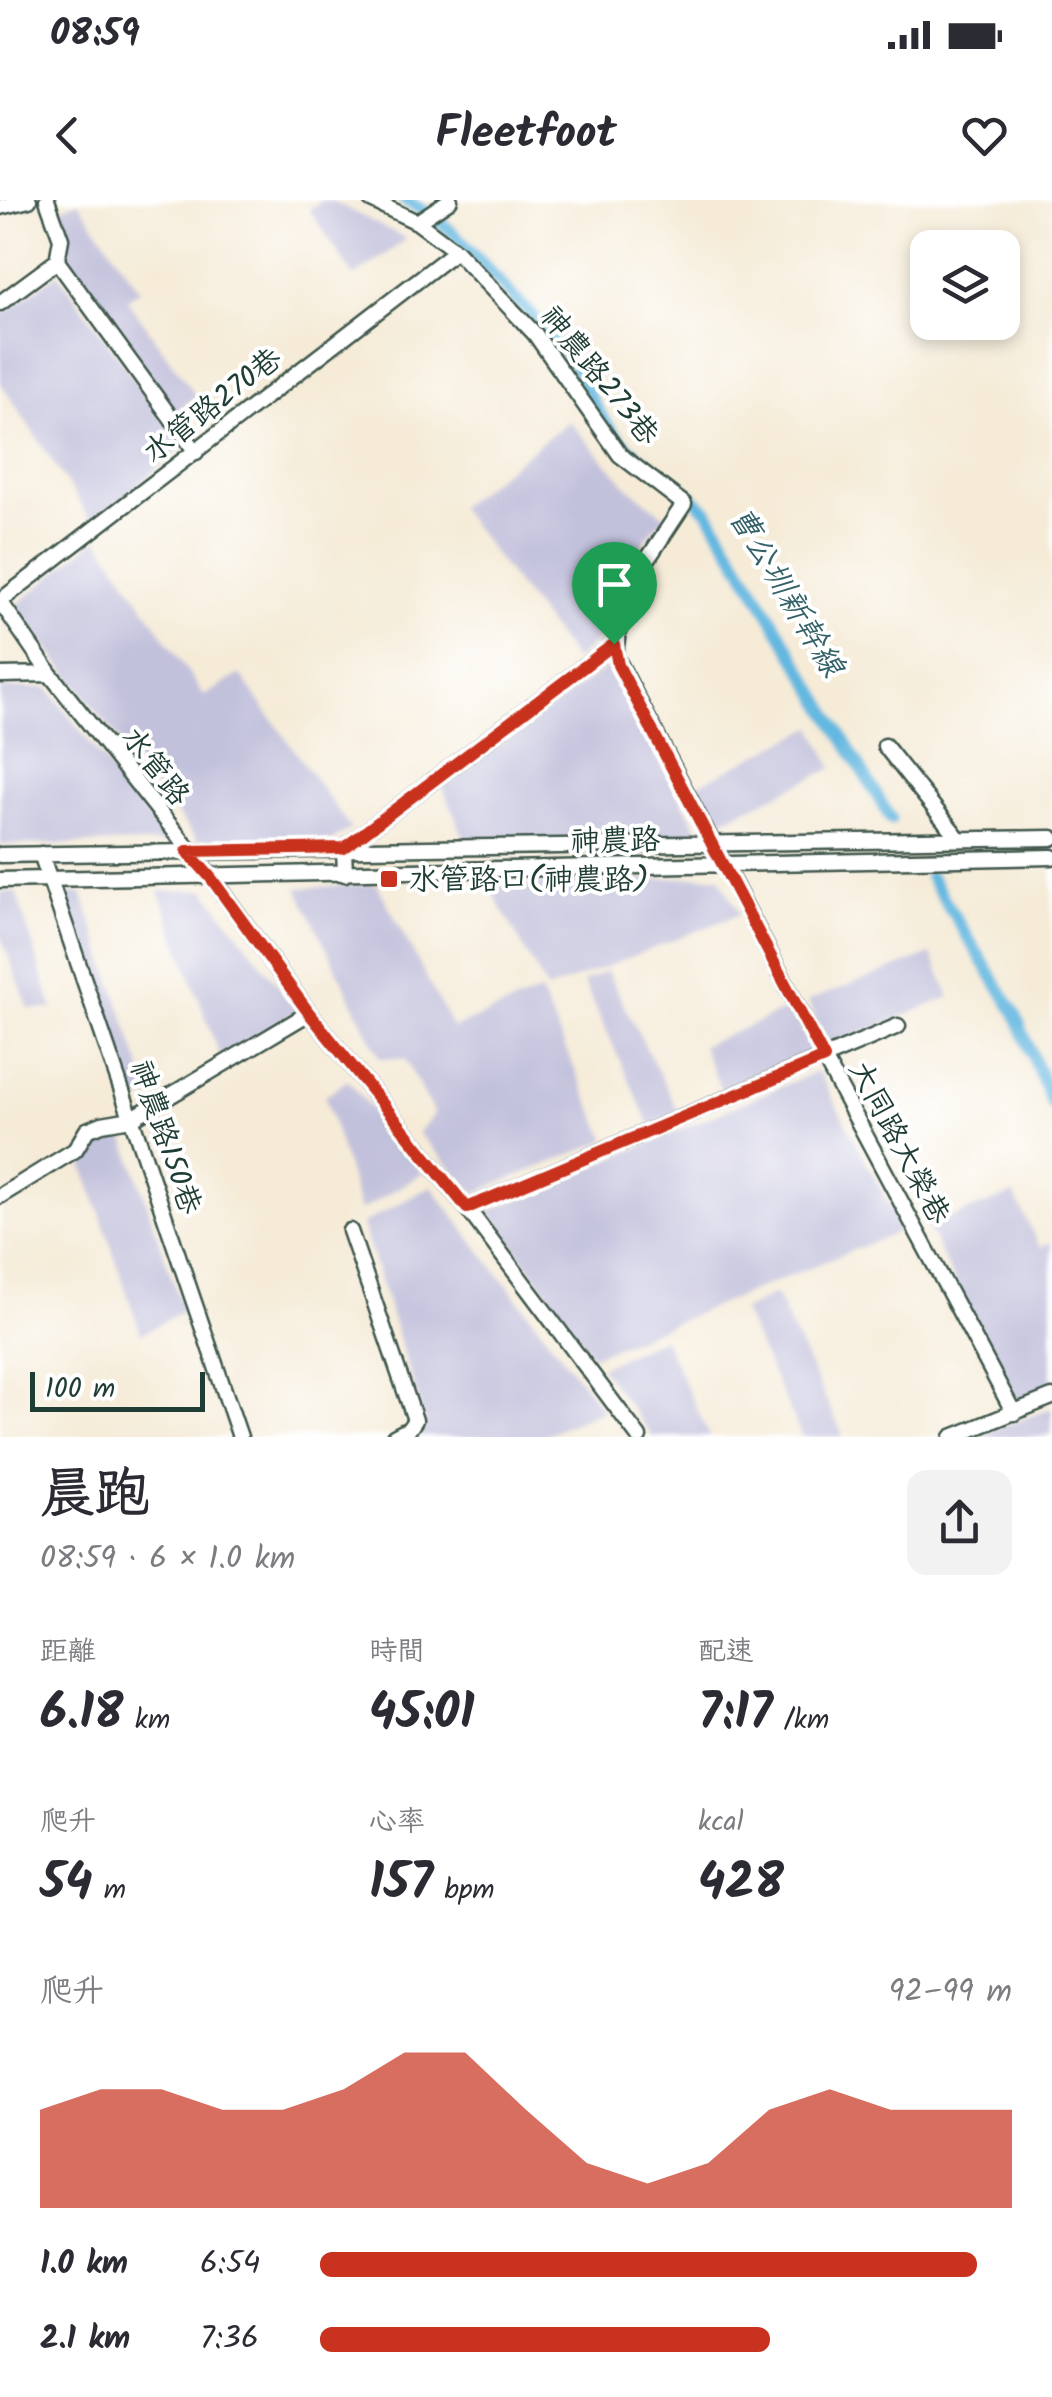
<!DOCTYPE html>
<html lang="zh-TW">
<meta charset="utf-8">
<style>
body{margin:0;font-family:Kalam,"LXGW WenKai TC",sans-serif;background:#f2f2f3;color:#2b2b33;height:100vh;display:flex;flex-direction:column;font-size:38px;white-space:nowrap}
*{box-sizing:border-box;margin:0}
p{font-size:32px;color:#7c7c81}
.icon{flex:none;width:55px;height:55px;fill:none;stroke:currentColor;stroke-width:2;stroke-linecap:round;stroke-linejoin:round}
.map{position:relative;height:1237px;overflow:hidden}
.sheet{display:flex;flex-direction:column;background:#fff;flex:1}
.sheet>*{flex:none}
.controls{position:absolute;left:910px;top:30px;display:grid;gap:20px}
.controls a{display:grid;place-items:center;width:110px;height:110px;border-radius:20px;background:#fff;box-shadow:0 5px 15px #0003;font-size:50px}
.scale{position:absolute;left:30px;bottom:25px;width:175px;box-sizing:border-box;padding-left:10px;border:5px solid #1f3d34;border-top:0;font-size:28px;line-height:35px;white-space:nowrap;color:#1f3d34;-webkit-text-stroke:8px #fff;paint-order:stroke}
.pin{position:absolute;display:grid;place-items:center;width:85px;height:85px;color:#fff;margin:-102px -42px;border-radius:50% 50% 50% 0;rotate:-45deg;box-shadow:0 0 10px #0007}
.pin .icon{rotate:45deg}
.round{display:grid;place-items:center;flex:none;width:105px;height:105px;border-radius:20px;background:#f2f2f3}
.headline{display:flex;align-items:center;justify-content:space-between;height:170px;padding:0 40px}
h1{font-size:55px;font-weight:700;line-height:75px}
.metrics{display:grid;grid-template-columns:repeat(3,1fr);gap:15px;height:170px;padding:10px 40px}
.metrics div{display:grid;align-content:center}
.metrics b{font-size:50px;font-weight:700}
.metrics small{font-size:28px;font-weight:400}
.metrics p{font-size:28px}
.chart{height:280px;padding:20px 40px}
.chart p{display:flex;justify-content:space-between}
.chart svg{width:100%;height:180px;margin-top:10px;fill:#c8321e;opacity:.7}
ul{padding:0 40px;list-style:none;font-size:32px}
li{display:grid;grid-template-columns:160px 120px 1fr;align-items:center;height:75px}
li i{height:25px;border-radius:12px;background:#c8321e}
.status{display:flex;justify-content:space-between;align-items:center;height:70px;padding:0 50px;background:#fff;direction:ltr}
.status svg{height:28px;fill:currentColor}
header{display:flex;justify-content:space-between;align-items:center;height:130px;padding:0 40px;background:#fff;font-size:45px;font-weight:700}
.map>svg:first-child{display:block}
</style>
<div class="status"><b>08:59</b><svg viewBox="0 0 49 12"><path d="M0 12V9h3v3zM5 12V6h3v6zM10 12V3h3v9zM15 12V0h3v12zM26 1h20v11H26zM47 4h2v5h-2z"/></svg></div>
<header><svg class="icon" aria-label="back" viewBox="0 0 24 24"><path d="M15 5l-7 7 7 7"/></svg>Fleetfoot<svg class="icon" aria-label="heart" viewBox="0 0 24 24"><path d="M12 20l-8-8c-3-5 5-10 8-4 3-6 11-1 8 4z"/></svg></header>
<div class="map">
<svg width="1052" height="1237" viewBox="0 0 1052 1237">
<rect width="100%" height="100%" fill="#fff"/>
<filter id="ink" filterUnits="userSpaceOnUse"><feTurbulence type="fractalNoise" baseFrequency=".01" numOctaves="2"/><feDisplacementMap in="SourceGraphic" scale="20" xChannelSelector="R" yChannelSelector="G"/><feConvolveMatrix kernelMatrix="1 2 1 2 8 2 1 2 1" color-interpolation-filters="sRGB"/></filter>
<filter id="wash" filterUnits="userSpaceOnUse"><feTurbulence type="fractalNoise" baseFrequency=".0048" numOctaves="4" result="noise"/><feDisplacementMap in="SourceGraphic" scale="40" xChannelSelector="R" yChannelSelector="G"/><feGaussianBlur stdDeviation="2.25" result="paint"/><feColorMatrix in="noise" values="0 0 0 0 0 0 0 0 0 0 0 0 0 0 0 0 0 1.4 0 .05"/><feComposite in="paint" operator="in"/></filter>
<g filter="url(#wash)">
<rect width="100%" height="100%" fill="#f5ebd7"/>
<path fill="#c2c1dc" d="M322 0H330L407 39 354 77 309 9Z
M78 1 140 90 127 99 196 196 175 213 65 59V43L54 12Z
M58 73 183 247 93 323 0 182V117Z
M569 221 627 286 667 318 653 328 623 375 602 435 575 460 458 307Z
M98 338 204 496 240 474 351 629 331 641 197 640 15 406Z
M608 466 702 637 465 640 442 585Z
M0 488H48L167 643 0 645Z
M813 527 833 568 717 623 697 585Z
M719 676 740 714 547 790 489 686Z
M377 684 453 828 540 792 607 940 475 993 418 933 434 914 405 859 380 858 297 688Z
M205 690 297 810 220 857 159 691Z
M0 692H16L53 809H29L0 734Z
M82 693 151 897 131 901 62 694Z
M931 754 950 797 827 847 808 801Z
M607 771 679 912 650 925 583 782Z
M790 808 816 854 723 895 702 846Z
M818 871 903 1030 592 1156 489 1011Z
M348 880 423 973 360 1011 325 896Z
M111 934 124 935 183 1111 141 1134 81 958Z
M431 986 603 1210 539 1237H420L426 1224 362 1024Z
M1014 994 1040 1047 1052 1042V1186L1014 1201 927 1026Z
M775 1094 844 1237H802L742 1111Z
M663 1138 710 1237H653L600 1167Z
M1052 1208V1233L1042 1237H976Z"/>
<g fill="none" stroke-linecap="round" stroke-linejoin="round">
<path stroke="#64b8e0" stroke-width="12" d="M404 0C449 22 463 43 496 78 520 105 548 127 568 157 583 180 593 208 611 229 638 263 680 281 709 313L891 619
M930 677 1015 813 1052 904"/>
</g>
</g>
<g filter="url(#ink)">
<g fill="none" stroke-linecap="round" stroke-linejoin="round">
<defs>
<path id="minor" d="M371 0 417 22 450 0
M0 7 29 0
M417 22 456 51 535 134 620 255 684 304 645 363 618 432 615 455 824 858 1014 1213
M57 61 196 252
M0 103 57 61 61 39 47 0
M0 401 50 474 211 677 309 813 467 1008 639 1237
M0 401 456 51
M0 475 50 474
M885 546 959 639
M41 654 240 1237
M0 655 1052 638
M345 674 344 648 614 444
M0 680 1052 657
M0 996 75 950 87 930 102 924 131 919 309 813
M467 1008 898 826
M350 1031 415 1220 409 1229 394 1237
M952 1237 1052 1197"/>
</defs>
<use href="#minor" stroke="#3f574c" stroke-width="19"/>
<use href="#minor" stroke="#fff" stroke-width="14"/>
</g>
</g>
<g fill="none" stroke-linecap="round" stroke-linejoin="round" filter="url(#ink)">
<defs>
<path id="route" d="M614 444 618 465 824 858 467 1008 309 813 211 678 187 651 344 648Z"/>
</defs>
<use href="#route" stroke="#fff" stroke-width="20"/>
<use href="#route" stroke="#c8321e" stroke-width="12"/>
</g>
<rect fill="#c8321e" stroke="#fff" stroke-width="4" x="379" y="669" width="20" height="20" rx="5"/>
<g text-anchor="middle" stroke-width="8" stroke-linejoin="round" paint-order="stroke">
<g font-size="30" fill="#1f3d34" stroke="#fff">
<text transform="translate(600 175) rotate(51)" y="10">神農路273巷</text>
<text transform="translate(212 205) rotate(-38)" y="10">水管路270巷</text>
<text transform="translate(156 566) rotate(52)" y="10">水管路</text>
<text transform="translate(615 640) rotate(-1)" y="10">神農路</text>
<text transform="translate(166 937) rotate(71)" y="10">神農路150巷</text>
<text transform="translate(900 942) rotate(62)" y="10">大同路大榮巷</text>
</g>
<g font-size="30" fill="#1f3d34" stroke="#fff" text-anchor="start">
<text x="409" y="689">水管路口(神農路)</text>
</g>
<g font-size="32" font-style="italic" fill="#346268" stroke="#fff">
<text transform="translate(787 391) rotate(59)" y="11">曹公圳新幹線</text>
</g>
</g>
</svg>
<div class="controls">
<a><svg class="icon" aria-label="layers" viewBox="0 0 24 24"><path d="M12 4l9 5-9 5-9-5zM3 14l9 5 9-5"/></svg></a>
</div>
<div class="scale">100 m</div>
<div class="pin" style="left:614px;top:444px;background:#1e9e55"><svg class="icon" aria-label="arrive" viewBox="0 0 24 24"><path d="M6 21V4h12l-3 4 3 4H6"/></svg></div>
</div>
<section class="sheet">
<div class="headline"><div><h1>晨跑</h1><p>08:59 · 6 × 1.0 km</p></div><a class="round"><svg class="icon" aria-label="share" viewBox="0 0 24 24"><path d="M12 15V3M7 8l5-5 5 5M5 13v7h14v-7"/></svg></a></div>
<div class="metrics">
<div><p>距離</p><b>6.18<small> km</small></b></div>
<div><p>時間</p><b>45:01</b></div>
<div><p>配速</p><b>7:17<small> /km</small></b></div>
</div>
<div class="metrics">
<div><p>爬升</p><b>54<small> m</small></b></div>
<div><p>心率</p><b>157<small> bpm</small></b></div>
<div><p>kcal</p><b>428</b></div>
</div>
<div class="chart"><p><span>爬升</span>92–99 m</p>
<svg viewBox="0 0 160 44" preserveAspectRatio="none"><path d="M0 44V20L10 15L20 15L30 20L40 20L50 15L60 6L70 6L80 20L90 33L100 38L110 33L120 20L130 15L140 20L150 20L160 20V44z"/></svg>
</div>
<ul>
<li><b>1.0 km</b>6:54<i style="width:95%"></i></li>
<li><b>2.1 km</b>7:36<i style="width:65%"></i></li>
</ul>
</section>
